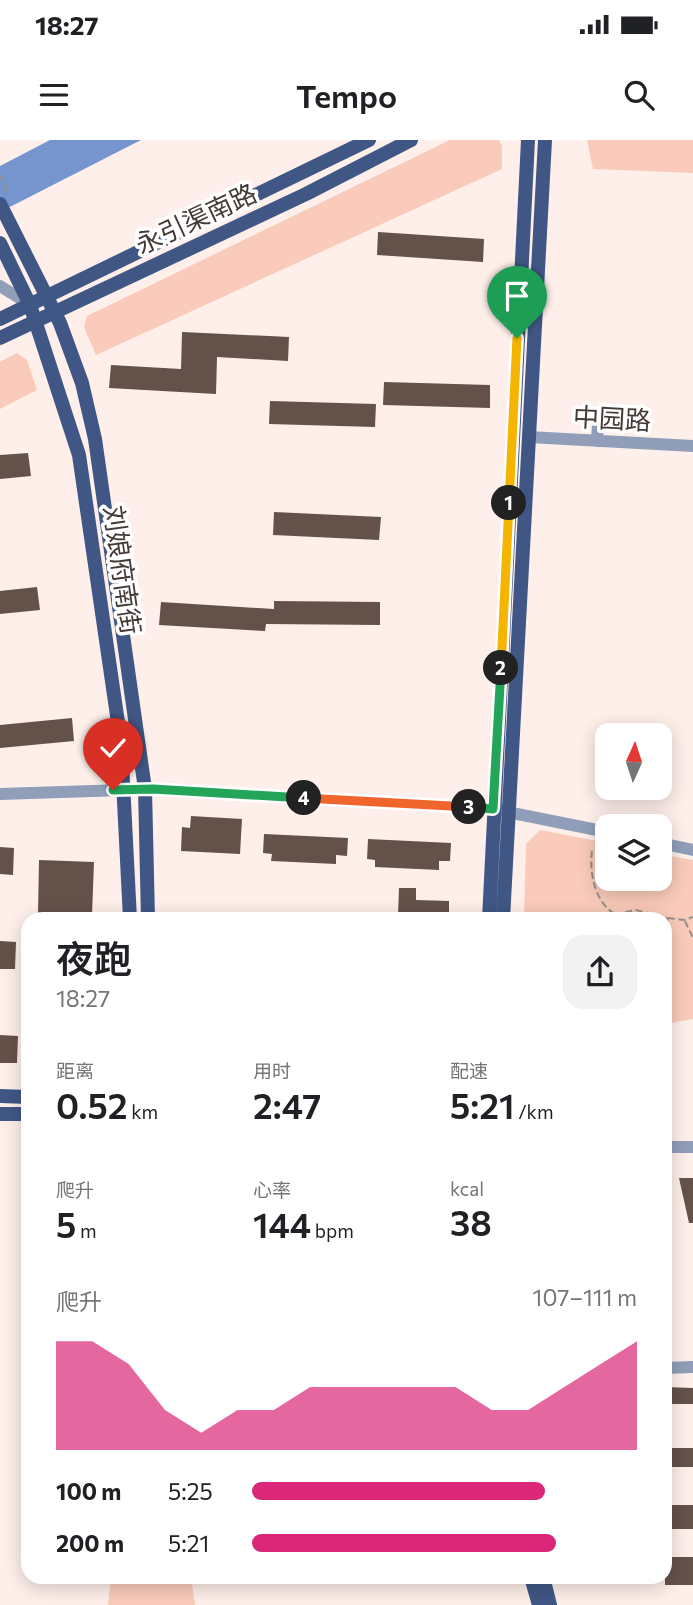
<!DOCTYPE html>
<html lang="zh">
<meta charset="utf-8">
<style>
body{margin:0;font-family:Commissioner,"Noto Sans SC",sans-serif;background:#f2f2f2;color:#202124;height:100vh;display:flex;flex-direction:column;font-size:26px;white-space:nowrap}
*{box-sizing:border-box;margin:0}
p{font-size:23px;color:#757577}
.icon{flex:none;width:38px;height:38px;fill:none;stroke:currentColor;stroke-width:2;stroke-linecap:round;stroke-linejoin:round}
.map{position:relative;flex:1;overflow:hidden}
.side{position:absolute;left:21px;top:772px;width:651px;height:672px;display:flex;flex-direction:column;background:#fff;border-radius:21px;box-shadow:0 4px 18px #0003}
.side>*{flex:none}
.needle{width:46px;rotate:3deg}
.buttons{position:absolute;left:595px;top:583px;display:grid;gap:14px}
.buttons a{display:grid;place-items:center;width:77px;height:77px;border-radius:14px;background:#fff;box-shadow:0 4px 18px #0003;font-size:35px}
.pin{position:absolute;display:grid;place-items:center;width:60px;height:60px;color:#fff;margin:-72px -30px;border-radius:50% 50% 50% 0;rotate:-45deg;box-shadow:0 0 7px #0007}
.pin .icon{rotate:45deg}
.km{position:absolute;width:35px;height:35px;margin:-18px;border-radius:50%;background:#222;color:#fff;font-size:19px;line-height:35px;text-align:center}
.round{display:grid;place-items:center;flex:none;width:74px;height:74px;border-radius:21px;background:#f2f2f2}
.headline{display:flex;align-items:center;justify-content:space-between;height:119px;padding:0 35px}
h1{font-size:38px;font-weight:600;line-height:52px}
.metrics{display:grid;grid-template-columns:repeat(3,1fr);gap:10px;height:119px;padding:7px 35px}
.metrics div{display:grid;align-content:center}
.metrics b{font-size:35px;font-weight:600}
.metrics small{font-size:19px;font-weight:400}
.metrics p{font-size:19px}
.chart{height:196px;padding:14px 35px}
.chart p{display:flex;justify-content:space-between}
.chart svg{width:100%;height:126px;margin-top:7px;fill:#db2777;opacity:.7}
ul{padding:0 35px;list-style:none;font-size:23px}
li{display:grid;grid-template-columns:112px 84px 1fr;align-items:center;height:52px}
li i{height:18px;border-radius:9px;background:#db2777}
.status{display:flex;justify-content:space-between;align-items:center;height:49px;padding:0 35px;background:#fff;direction:ltr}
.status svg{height:19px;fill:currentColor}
header{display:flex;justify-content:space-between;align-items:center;height:91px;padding:0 35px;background:#fff;font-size:32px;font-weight:600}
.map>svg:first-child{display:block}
</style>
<div class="status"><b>18:27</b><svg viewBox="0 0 49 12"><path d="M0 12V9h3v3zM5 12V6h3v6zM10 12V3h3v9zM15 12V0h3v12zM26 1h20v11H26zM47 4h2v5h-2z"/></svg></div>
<header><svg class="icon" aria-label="menu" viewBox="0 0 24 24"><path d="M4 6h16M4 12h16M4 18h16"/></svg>Tempo<svg class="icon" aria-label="search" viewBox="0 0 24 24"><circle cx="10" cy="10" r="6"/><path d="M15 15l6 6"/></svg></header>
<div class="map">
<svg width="693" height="1465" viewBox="0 0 693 1465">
<rect width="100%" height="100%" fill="#feefea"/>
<path fill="#facbba" d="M450 0H499L502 6V29L96 215 84 187 87 176Z
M587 0H693V33L593 29Z
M17 213 27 220 37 250 0 269V222Z
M540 690 607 703V738H660V714L693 720V879L665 884V779H524L526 704Z
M111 1437H191L195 1465H108Z"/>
<path fill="#7695cf" d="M50 0H141L0 72V26Z"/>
<path fill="#64514a" d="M378 92 484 99 483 122 377 115Z
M182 192 289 197 288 221 217 217 216 254 109 248 111 225 181 229Z
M384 242 490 245V268L383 265Z
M270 261 376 264 375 287 269 284Z
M28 313 31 336 0 339V315Z
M274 372 381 377 379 400 273 395Z
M37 447 40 470 0 474V451Z
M274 461 380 462V485L266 484 265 491 159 485 161 462 274 469Z
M72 578 74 601 0 608V585Z
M191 676 242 679 240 714 181 711 182 687 190 688Z
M264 694 348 698 347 716 336 715V724L271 721 272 714 263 713Z
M368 699 451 703 450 721H439V730L375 727V720L367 719Z
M0 707 14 708 13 735 0 734Z
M39 720 94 722 92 775 38 773Z
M399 748H416V760L449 761V777L398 776Z
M0 801 16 802 15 829H0Z
M0 895 18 896 17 923H0Z
M679 1038H693V1083H689Z
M665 1247 693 1248V1264H665Z
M665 1308H693V1327H665Z
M665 1365H693V1389H665Z
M665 1417H693V1445H665Z"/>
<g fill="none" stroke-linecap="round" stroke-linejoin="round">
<path stroke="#998e8a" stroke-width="2" stroke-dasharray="7 3.5" stroke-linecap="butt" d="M0 35 9 54
M592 711C589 732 595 763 615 774V779
M615 774 636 770 667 778 671 803 665 815
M668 778 684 780 693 777
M685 781 693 798"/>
<path stroke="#909eb9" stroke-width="12" d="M0 146 29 164
M529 297 693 306
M597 301 598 285
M0 654 154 649 493 669 607 692
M660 703 693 710
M665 1007H693
M665 1228 693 1227"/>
<path stroke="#405785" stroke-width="14" d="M0 64 60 183 82 243 95 299 145 649 148 779
M0 103 30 165 79 315 121 603 130 779
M0 179 369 0
M0 198 306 54 411 0
M489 779 528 0
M503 779 545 0
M0 956 28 957
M0 974H28
M531 1437 539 1465
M543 1437 550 1465"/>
</g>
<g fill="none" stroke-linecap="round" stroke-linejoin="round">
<defs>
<path id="split-1" d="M509 363 517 198"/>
<path id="split-2" d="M501 528 509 363"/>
<path id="split-3" d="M469 667 493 669 501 528"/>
<path id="split-4" d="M304 658 469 667"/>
<path id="split-5" d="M113 650 153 649 304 658"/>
</defs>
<use href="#split-1" stroke="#fff" stroke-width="14"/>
<use href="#split-2" stroke="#fff" stroke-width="14"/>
<use href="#split-3" stroke="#fff" stroke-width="14"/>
<use href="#split-4" stroke="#fff" stroke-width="14"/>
<use href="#split-5" stroke="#fff" stroke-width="14"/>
<use href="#split-1" stroke="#f5b400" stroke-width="9"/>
<use href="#split-2" stroke="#f5b400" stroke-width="9"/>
<use href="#split-3" stroke="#22a559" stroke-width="9"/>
<use href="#split-4" stroke="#f0652b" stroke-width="9"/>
<use href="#split-5" stroke="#22a559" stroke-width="9"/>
</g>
<g text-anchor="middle" stroke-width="7" stroke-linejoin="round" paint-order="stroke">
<g font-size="26" fill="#433a37" stroke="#fff">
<text transform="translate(196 79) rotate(-25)" y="9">永引渠南路</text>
<text transform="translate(612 279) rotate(3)" y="9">中园路</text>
<text transform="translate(122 430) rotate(82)" y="9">刘娘府南街</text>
</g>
</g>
</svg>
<div class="buttons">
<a><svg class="needle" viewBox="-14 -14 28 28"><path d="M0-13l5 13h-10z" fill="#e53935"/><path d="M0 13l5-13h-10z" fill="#757577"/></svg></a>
<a><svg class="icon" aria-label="layers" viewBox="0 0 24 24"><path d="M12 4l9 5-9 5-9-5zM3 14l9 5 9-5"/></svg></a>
</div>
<div class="pin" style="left:517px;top:198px;background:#1e9e55"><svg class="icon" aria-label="arrive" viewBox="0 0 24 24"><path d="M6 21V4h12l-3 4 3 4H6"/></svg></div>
<div class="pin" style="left:113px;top:650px;background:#d93025"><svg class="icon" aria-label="check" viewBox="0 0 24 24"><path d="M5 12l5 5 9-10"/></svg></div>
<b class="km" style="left:509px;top:363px">1</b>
<b class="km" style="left:501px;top:528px">2</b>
<b class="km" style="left:469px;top:667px">3</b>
<b class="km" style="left:304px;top:658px">4</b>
<section class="side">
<div class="headline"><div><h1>夜跑</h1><p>18:27</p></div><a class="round"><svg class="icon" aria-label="share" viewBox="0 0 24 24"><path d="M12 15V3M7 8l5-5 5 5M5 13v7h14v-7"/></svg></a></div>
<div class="metrics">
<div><p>距离</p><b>0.52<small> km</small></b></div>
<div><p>用时</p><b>2:47</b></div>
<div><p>配速</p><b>5:21<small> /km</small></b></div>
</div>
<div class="metrics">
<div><p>爬升</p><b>5<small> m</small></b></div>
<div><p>心率</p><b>144<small> bpm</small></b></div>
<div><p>kcal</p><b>38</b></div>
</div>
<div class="chart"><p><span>爬升</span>107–111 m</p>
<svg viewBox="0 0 160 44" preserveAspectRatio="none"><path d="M0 44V6L10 6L20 14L30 30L40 38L50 30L60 30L70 22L80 22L90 22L100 22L110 22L120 30L130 30L140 22L150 14L160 6V44z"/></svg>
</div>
<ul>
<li><b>100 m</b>5:25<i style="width:76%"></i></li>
<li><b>200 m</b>5:21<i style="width:79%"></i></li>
</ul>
</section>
</div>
